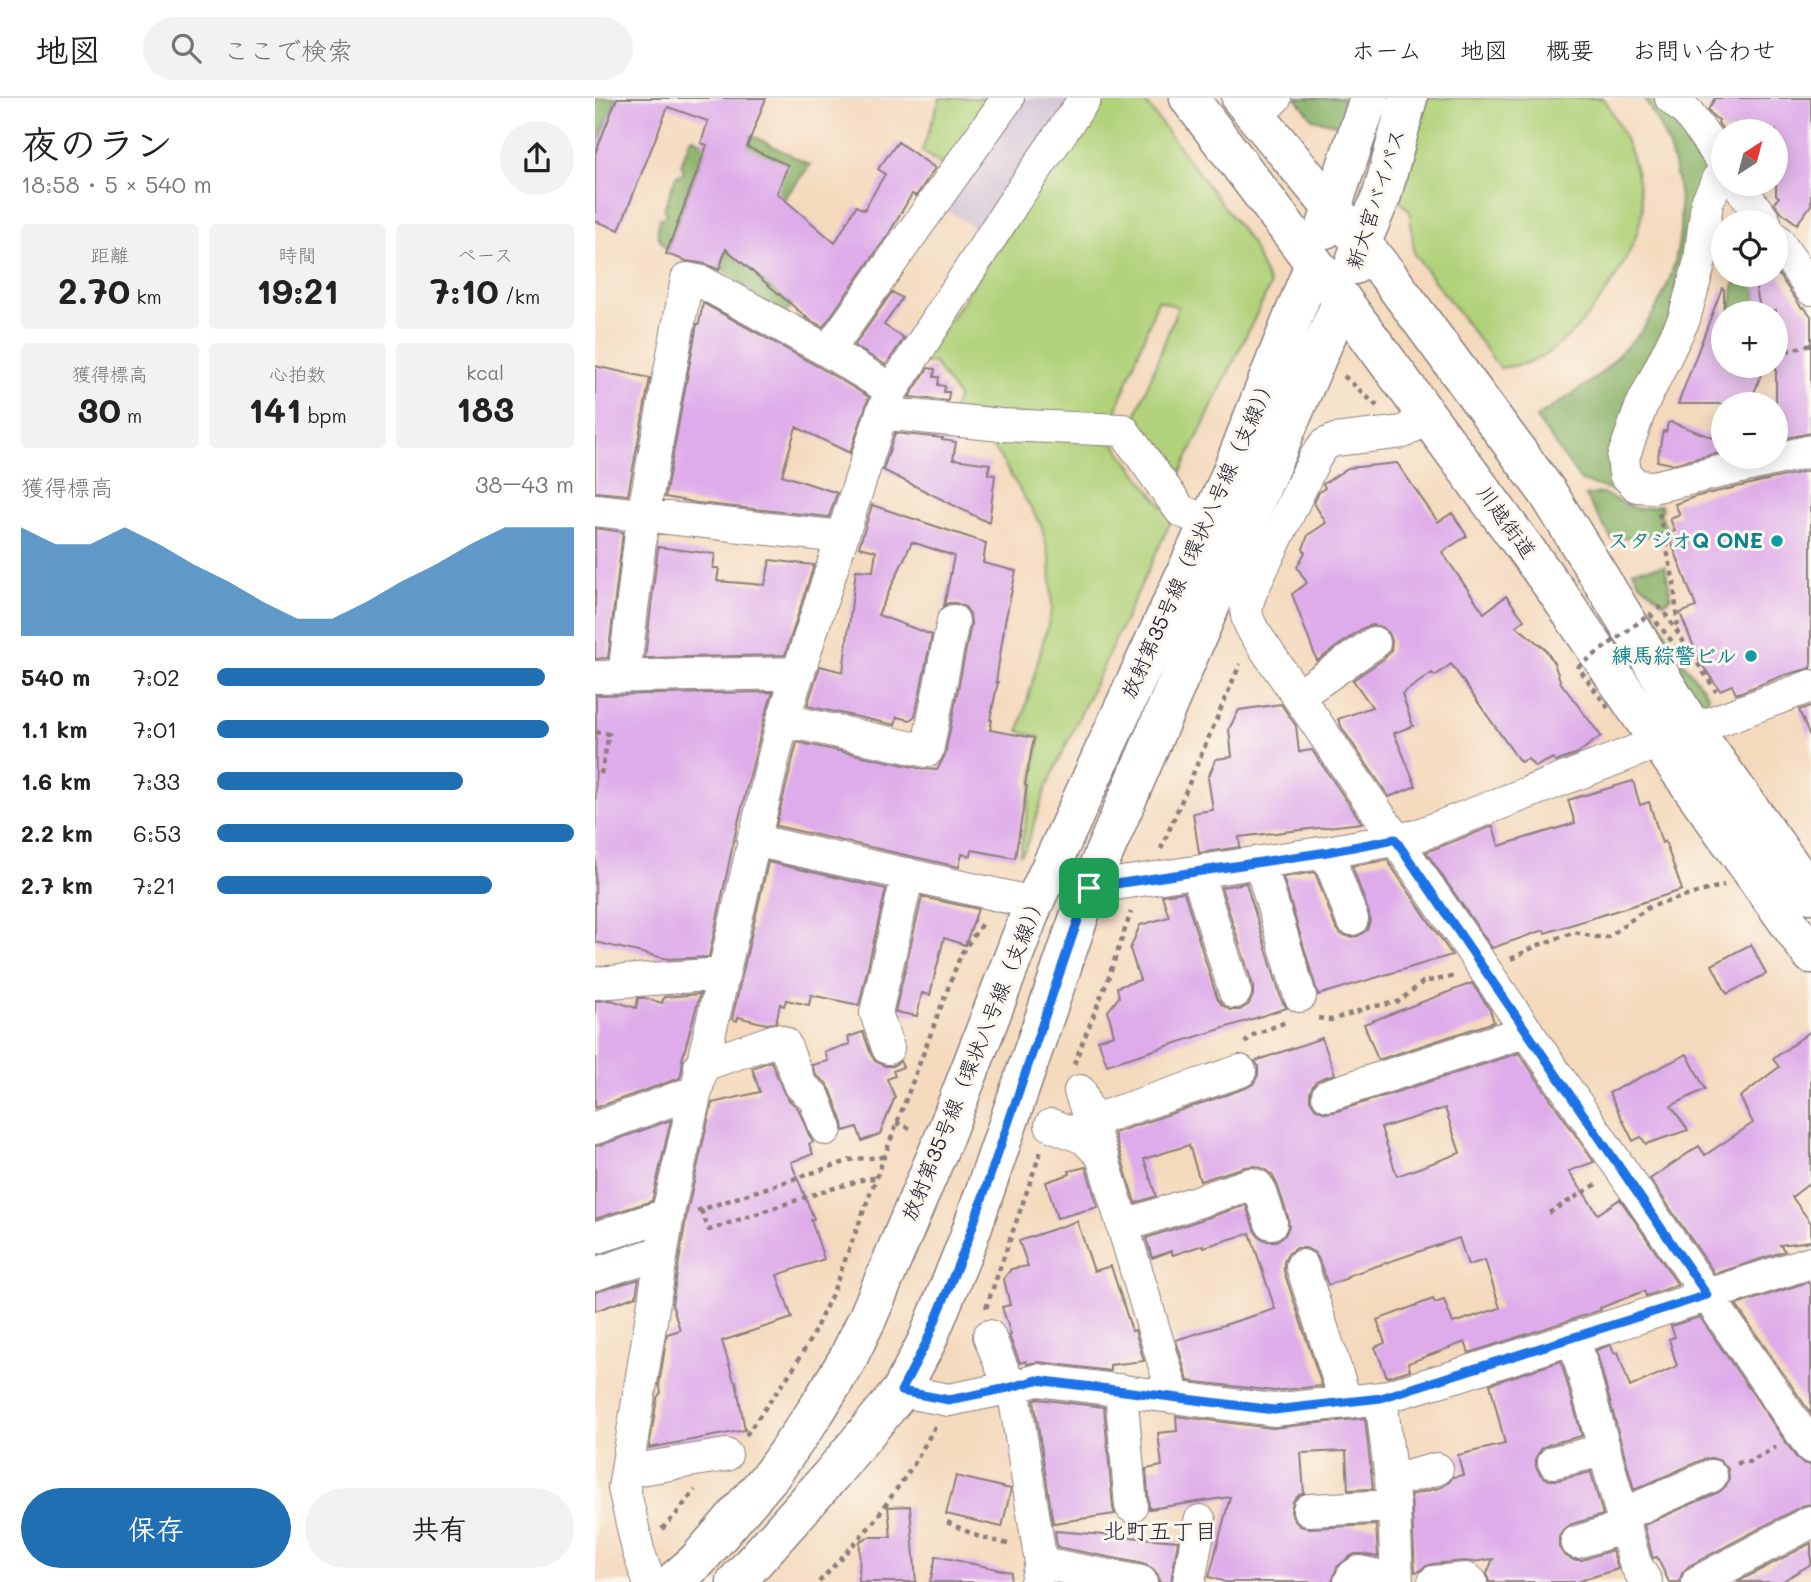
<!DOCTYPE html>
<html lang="ja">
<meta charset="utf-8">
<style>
body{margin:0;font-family:Mali,"Klee One",sans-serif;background:#f2f2f2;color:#222;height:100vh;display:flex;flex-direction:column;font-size:26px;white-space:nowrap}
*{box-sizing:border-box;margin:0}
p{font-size:23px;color:#767676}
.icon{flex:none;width:38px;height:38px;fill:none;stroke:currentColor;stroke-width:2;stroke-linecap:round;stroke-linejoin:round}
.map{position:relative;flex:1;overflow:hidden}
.panel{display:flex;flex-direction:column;background:#fff;width:595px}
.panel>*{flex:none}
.needle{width:46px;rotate:36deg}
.buttons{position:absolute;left:1116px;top:21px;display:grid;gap:14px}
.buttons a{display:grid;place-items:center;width:77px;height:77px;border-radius:50%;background:#fff;box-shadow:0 4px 18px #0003;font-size:35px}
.pin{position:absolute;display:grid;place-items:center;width:60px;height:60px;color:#fff;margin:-30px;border-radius:14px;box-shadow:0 4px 10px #0006}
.round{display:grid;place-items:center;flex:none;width:74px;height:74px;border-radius:37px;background:#f2f2f2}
.head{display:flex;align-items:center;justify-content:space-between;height:119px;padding:0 21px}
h1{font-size:38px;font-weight:700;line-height:52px}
.figures{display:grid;grid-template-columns:repeat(3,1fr);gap:10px;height:119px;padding:7px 21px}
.figures div{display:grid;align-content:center;border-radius:7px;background:#f2f2f2;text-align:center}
.figures b{font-size:35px;font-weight:700}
.figures small{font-size:19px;font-weight:400}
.figures p{font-size:19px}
.chart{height:196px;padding:14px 21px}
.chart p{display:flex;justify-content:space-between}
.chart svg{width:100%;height:126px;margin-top:7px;fill:#1f6fb2;opacity:.7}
.primary-button{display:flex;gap:14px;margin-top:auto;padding:14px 21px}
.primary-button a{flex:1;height:80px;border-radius:42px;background:#1f6fb2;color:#fff;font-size:28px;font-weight:700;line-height:80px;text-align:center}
.primary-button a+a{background:#f2f2f2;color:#222}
ul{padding:0 21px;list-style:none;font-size:23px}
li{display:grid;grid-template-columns:112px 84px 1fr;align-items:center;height:52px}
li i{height:18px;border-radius:9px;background:#1f6fb2}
header{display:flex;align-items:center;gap:42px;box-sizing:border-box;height:98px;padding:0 35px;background:#fff;border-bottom:2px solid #e0e0e0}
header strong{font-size:33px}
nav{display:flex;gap:38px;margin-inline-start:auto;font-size:24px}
.search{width:490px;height:63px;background:#f2f2f2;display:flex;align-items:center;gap:18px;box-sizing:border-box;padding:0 24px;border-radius:38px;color:#767676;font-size:26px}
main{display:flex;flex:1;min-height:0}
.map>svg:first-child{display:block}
</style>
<header>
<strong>地図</strong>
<div class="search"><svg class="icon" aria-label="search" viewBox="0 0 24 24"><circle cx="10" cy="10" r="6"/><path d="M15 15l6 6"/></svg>ここで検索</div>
<nav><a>ホーム</a><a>地図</a><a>概要</a><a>お問い合わせ</a></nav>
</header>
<main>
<section class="panel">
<div class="head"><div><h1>夜のラン</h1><p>18:58 · 5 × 540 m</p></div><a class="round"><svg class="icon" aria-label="share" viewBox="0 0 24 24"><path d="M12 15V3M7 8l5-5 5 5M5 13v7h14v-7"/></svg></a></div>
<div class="figures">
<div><p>距離</p><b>2.70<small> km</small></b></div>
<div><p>時間</p><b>19:21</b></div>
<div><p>ペース</p><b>7:10<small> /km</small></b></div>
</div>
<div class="figures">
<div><p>獲得標高</p><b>30<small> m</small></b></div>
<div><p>心拍数</p><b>141<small> bpm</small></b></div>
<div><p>kcal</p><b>183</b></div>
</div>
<div class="chart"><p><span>獲得標高</span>38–43 m</p>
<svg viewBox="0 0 160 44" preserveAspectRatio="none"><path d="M0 44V6L10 12L20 12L30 6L40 12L50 19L60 25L70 32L80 38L90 38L100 32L110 25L120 19L130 12L140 6L150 6L160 6V44z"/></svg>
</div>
<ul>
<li><b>540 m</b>7:02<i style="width:92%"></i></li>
<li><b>1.1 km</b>7:01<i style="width:93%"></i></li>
<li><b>1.6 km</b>7:33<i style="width:69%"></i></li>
<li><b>2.2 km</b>6:53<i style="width:100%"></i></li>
<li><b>2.7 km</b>7:21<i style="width:77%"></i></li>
</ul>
<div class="primary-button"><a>保存</a><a>共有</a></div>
</section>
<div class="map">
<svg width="1216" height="1484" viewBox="0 0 1216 1484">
<rect width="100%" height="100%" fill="#fbf7ec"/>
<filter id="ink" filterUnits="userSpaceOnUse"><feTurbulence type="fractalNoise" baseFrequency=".0143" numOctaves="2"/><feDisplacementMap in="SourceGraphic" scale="14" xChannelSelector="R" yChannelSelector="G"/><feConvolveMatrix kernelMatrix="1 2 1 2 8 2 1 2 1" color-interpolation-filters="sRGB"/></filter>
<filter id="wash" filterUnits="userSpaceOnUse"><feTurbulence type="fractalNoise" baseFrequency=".00686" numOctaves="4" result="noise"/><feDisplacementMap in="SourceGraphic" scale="28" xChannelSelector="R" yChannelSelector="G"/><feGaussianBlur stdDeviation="1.57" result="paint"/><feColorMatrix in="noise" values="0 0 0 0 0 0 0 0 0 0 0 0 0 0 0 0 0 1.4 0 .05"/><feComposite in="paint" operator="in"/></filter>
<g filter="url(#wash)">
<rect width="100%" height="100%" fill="#f4d9bc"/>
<path fill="#cdbed3" d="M423 0H478L385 134 347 108Z"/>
<path fill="#b1d27a" stroke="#6a7a5a" stroke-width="2" d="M345 0H400L351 70 327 53Z
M504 0H547L656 145 675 188 579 388 537 328 583 209 563 202 518 322 357 313 363 299 339 265H326Z
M831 0H1009C1025 29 1040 57 1044 90 1045 97 1047 104 1047 111 1044 159 984 241 942 261 930 267 918 268 905 270L819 156 815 113 804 103Z
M389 333 518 344 577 421 451 690 430 752 425 756 445 639 424 633 457 511 455 462 446 427Z"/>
<path fill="#8cb46a" stroke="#576b52" stroke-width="2" d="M0 0H22L0 52Z
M701 0H759L746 25 740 26 718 21Z
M1049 0H1061L1114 69 1100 112 1077 216 1041 292 1042 400 986 383 941 320C963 305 988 291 1007 274 1014 268 1020 261 1026 254 1033 247 1042 239 1048 231 1087 176 1095 116 1075 53 1069 34 1058 17 1049 0Z
M156 37 215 67 189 101 140 158 197 207 187 218 125 169 138 132 141 76Z
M96 39 116 49 108 56 72 152C63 141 60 134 65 120L70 119 71 116 69 111 81 78 87 76 89 73 86 66Z
M1141 177H1164L1159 215H1135Z
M1006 395 1042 411 1066 407 1067 412 1065 414 1072 433 1063 437 1017 441 990 398Z
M1070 468 1076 499 1069 505 1044 484 1038 472Z
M1027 483 1059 513 1083 558 1114 598 1111 607 1108 609 1102 605Z"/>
<g id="blocks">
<path fill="#deacea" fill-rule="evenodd" d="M22 0H171L152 49 193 67 182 95 240 145 261 108 269 112 290 76 283 71 303 44 340 70 321 98 317 96 293 137 228 229 209 219H211L131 151 124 172 111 166 92 163 71 156 112 47 106 45 113 23 73 9 24 132 0 123V56Z
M1120 0H1216V107L1202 126 1185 113 1179 105 1184 99 1181 97V33H1129L1123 25 1124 22 1119 19 1113 12Z
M1181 173 1207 210 1209 209 1216 218V335L1181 342V212L1166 215 1158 177H1181Z
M1127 190 1129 191V268H1169L1155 306H1083Z
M297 194 307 200 289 227 309 240 291 267 259 248Z
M108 205 224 269 274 299 255 355 201 329 187 377 242 395 234 419 102 405 70 399 102 226H104Z
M0 268 55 280 33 397 0 394Z
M333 270 340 271 339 279H344L343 287 350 288 349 294H354L353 303 314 299Z
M1076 324 1129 344V354L1077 366 1062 363 1068 333 1071 334 1073 325Z
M300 335 348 340 347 342 361 344 358 361 395 366 393 376 400 377 394 425 288 372Z
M802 365 843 424 857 415 872 438 847 454 889 515 911 498 929 522 921 528 950 551 959 565 966 585 1006 638 983 655 961 664 958 660 940 669 933 661 925 664 856 566 840 578 837 575 807 596 818 628 799 635 821 688 794 699 747 630 743 621 777 609 758 582 790 560 796 552 797 543 794 535 787 529 777 527 768 530 722 563 697 496 712 485 702 469 710 454 708 451 713 437 731 425 719 405 724 394 730 390 728 386 753 370Z
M1216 372V570L1190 577 1141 596 1137 587 1125 592 1105 564 1085 515 1101 509 1076 443 1079 442 1076 434 1080 433 1075 421 1085 417 1080 406 1099 399Z
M277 407 391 445 388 465 421 473 410 524 401 584H403L395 622H397L395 632 439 640 430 687 432 688 420 760 377 752 376 758 367 756 364 769 181 728 202 644 328 671 342 672 350 657 376 526 375 516 370 509 361 505H353L349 508 359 458 317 444 283 517 337 537 320 618 315 622 302 619 300 627 212 608 225 568 248 574 261 472 278 473 281 453 264 449Z
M0 430 28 434 13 560 0 561Z
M63 449 120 456 118 470H124L122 483 170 487 175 462 219 467 190 557 50 560Z
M178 594 170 618 140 737 114 859 73 861 0 844 1 597Z
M686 606 701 628 704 654 717 652 767 725 644 739 645 749 604 755 598 715 618 712 613 680 621 661 637 659 634 631 644 612Z
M1216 608V639H1215L1204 612Z
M1038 683 1045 707 1054 704 1067 745 1070 743 1087 792 950 835 949 832 897 850 831 754 898 728 904 748 980 725 973 702Z
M792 762 857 857 723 897 688 779 720 774 740 828 746 836 755 839 763 838 772 832 775 823 774 815 757 768Z
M173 764 291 791 264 907 216 897 214 907 191 902 189 908 185 906 181 925 171 926 143 919 142 923 137 921Z
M651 785 687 903 692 910 512 967 503 942 519 937 513 913 524 899 522 889 545 882 535 851 545 827 574 819 567 797 589 794 622 900 627 907 635 912H645L654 906 658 897V888L626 789Z
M327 799 383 811 370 847 349 840 335 897 327 895 322 918 300 914Z
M1156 846 1171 876 1132 896 1117 867Z
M877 885 895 912 899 924 783 962 769 926Z
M105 896 87 962H88L87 971 85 980 0 1010V903L16 902 41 910 43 900H50L67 905 69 899Z
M1216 933V1084L1197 1099 1216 1125V1143L1185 1147 1190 1153 1120 1176 1055 1081 1104 1048 1110 1057 1158 1025 1145 999 1184 969 1178 961Z
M268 934 276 956 280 963 290 968H298L305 963 308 969 298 973 300 978 292 981 300 999 285 1036 267 1043 262 1029 249 1033 248 1025 236 993 231 985 221 977 217 967 233 963 230 954 255 946 253 939Z
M727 940 740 976 727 980 720 984 715 994V1002L720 1010 730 1015 739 1014 924 955 999 1064 974 1073 1003 1116 1025 1101 1083 1187 1051 1198 1049 1193 1005 1210 1006 1212 874 1255 870 1244 813 1265 815 1272 792 1279 780 1249 790 1245 782 1222 838 1201 840 1205 849 1202 858 1225 905 1210 890 1162 873 1167 864 1140 752 1178 753 1180 733 1187 724 1162 720 1155 711 1150H702L693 1156 689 1164V1173L727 1288 679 1293 593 1283 581 1242 680 1211 655 1135 609 1149 608 1147 578 1157 576 1153 557 1160 551 1140 651 1107 659 1131 663 1138 672 1143H681L690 1137 694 1128 693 1119 682 1086 677 1077 669 1071 661 1068 650 1069 605 1083 594 1047 549 1061 561 1098 540 1105 519 1035 651 990 658 986 663 977V968L660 963ZM850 1010 865 1055 802 1078 786 1030Z
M1092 956 1110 991 1076 1008 1093 1032 1051 1046 1046 1039 1038 1043 1014 995Z
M176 963 189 995 194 1002 203 1010 214 1037 218 1044 214 1046 218 1056 196 1064 219 1121 216 1122 229 1161 182 1177 197 1220 127 1243 139 1283H141L150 1332 54 1350 62 1300 66 1294 64 1287 72 1236 85 1232 77 1206 92 1114 117 1005 165 994 157 970Z
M76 1022 57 1103 0 1121V1048L6 1047Z
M491 1069 503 1109 462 1120 451 1084 475 1076 474 1073Z
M482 1123 499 1173 516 1168 537 1233 540 1232 549 1263 515 1267V1273L444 1264 432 1266 431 1263 425 1265 414 1238 416 1237 407 1209 415 1207 409 1181 416 1171 433 1168 424 1143Z
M44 1181 41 1198 0 1213V1194Z
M1213 1184 1216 1189V1316L1141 1207Z
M1105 1219 1201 1359 1207 1365 1216 1367V1406L1207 1408 1094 1468 1087 1475 1085 1484H1074L1062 1459 1058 1460 1057 1458 1049 1427 1124 1394 1131 1388 1134 1381 1133 1371 1126 1363 1117 1360 1109 1361 1039 1392 1001 1252 1016 1247 1019 1255 1023 1254 1035 1289 1082 1268 1074 1241 1080 1239 1076 1228Z
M966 1263 987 1338 955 1346 947 1350 941 1359V1369L946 1377 954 1382H963L996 1374 1008 1417 977 1426 969 1431 964 1439V1449L969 1457 979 1462H987L1017 1452 1023 1471 981 1484H894L892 1475 898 1461 877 1464 869 1463 837 1466 829 1469 825 1473 820 1474 816 1397 847 1389 854 1384 858 1379 868 1377 863 1357 910 1346 895 1286Z
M443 1301 509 1309 518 1410 520 1416 458 1425 439 1302Z
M581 1318 677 1330 770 1320 778 1391 753 1392 751 1353 706 1355 709 1395 704 1397 698 1403 696 1414 699 1422 705 1428 714 1430 781 1427 783 1459 767 1456H760L754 1459 742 1469 737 1484H630L614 1479 635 1399 554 1411 551 1371 567 1368 563 1335 582 1333Z
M361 1378 416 1391 407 1429 351 1416Z
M315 1408 321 1484H264L265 1443 274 1439H296L293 1409Z
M460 1433 583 1443 576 1484H564L563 1477 558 1471 549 1466 462 1449Z
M1216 1445V1466L1186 1484H1142Z
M341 1458 416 1474 415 1484H335Z"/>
</g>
</g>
<g filter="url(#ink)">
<use href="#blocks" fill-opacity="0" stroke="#8b7e7c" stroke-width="2"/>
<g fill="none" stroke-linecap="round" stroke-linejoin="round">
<defs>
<path id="minor" d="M1076 0 1093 15 1129 65
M661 18 680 0
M1129 70 1112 104 1105 163 1089 221 1046 309 1028 360 1030 376 1042 388 1058 389 1216 353
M1143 86 1170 124
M1181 141 1216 191
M233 253 413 0
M287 315 406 327 528 332 586 413 614 424
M833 319 808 334 740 342 729 347 720 360 656 494C649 512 650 518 659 534L1216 1349
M0 412 247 439
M29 578 48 418 92 181 107 184 233 253 297 292
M0 579 204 575
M703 598 779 545
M188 622 332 653 358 523
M158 742 439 805
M732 754 757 821
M665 765 705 898
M602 774 640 894
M494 790 732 754 821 738 1064 644 1216 588
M0 885 127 876
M293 950 281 915 313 776
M105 968 181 942 189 945 206 988 219 999 231 1031
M485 993 507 1058 579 1299
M733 997 932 933
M496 1023 645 973
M456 1027 489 1040 507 1058
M0 1030 88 998 100 996
M528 1128 656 1086 662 1088 665 1092 676 1125
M0 1140 72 1117
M707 1168 751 1304
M0 1176 66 1154
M394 1238 410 1277 413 1290
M979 1240 1040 1465 1051 1484
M418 1289 446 1465 441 1484
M526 1292 536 1408
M306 1293 354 1302 418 1289 442 1282 679 1312 786 1300 861 1278 1216 1164
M786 1300 799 1408 802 1484
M959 1364 1009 1352
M33 1373 131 1357
M796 1383 842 1371
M714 1412 799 1408
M1027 1417 1116 1378
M982 1444 1030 1429
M446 1465 546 1484
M54 1484 43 1452 29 1390 74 1110 178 662 188 622 287 315 297 292 418 105 490 0
M594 1484 605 1423
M755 1484 758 1478 764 1474 802 1482
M839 1484 871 1481 876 1484
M1103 1484 1216 1424"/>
<path id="major" d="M78 1484 102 1463 177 1376 221 1313 252 1262 273 1219 348 1042 439 805 632 385 719 166
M141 1484 236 1377 306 1293 332 1243 373 1142 494 790 747 202"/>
<path id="highway" d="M594 0 747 202 962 494 1064 644 1216 856
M646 0 792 176 953 395 1098 631 1216 796
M730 131 774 0
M759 167 766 146 787 97 813 0"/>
</defs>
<use href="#minor" stroke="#8b7e7c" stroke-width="34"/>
<use href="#major" stroke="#8b7e7c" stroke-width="41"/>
<use href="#highway" stroke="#8b7e7c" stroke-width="41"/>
<path stroke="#8b7e7c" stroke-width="4.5" stroke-dasharray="5 5" stroke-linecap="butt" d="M1191 253 1216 247
M749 278 782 308
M1064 415 1079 485 1083 534
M1063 508 1069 514 1121 593
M0 634 14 636 6 676
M566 751 645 566
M916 861 941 848 980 834 999 839H1013L1054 809 1129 787
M723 920 736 922 775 909 803 904 828 884 862 878
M650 945 656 938 691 924
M479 966 513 881 536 814
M301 1025 317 1031
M106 1112 114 1132 223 1095 270 1081 280 1080
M102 1113 259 1061 288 1059
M954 1115 1002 1086
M391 1210 446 1053
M151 1337 198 1271 216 1240 238 1194 366 856 388 824
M1142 1366 1148 1363 1155 1364 1181 1349
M352 1424 384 1439 413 1446
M67 1431 82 1415 100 1392
M224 1484 278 1425 319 1366 341 1327"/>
<use href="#minor" stroke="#fff" stroke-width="32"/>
<use href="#major" stroke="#fff" stroke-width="38"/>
<use href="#highway" stroke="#fff" stroke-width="38"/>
<path stroke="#8b7e7c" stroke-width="4.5" stroke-dasharray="5 5" stroke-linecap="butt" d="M1013 610 983 569 1055 516 1087 556"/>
</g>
</g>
<g fill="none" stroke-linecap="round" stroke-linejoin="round" filter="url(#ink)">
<defs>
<path id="route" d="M800 741 1112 1197 786 1300 679 1312 442 1282 413 1290 354 1302 306 1293 332 1243 373 1142 494 790 732 754Z"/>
</defs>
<use href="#route" stroke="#fff" stroke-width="14"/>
<use href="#route" stroke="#1a73e8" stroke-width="9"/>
</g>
<g fill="#0f9aa8" stroke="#fbf7ec" stroke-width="2.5">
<circle cx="1182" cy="443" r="7"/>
<circle cx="1156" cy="558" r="7"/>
</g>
<g text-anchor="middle" stroke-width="6" stroke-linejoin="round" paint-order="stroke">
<g font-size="21" fill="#22223b" stroke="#fbf7ec">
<text transform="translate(781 101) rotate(-72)" y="7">新大宮バイパス</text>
<text transform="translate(911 424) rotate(54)" y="7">川越街道</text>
<text transform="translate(604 439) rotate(-66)" y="7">放射第35号線（環状八号線（支線））</text>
<text transform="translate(379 959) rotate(-68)" y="7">放射第35号線（環状八号線（支線））</text>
</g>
<g font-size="21" font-weight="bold" fill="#0d838f" stroke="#fbf7ec" text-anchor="end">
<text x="1168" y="450">スタジオQ ONE</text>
<text x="1142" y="565">練馬綜警ビル</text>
</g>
<g font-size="23" fill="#22223b" stroke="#fbf7ec">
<text x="565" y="1441">北町五丁目</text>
</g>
</g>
</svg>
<div class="buttons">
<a><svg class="needle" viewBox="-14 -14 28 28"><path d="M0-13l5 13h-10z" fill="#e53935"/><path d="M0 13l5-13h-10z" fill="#767676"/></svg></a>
<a><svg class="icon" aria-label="locate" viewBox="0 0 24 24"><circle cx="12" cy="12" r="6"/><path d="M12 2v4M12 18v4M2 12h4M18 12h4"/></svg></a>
<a>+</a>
<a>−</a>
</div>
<div class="pin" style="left:494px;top:790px;background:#1e9e55"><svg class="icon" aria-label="arrive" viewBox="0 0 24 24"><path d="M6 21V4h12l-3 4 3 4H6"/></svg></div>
</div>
</main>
